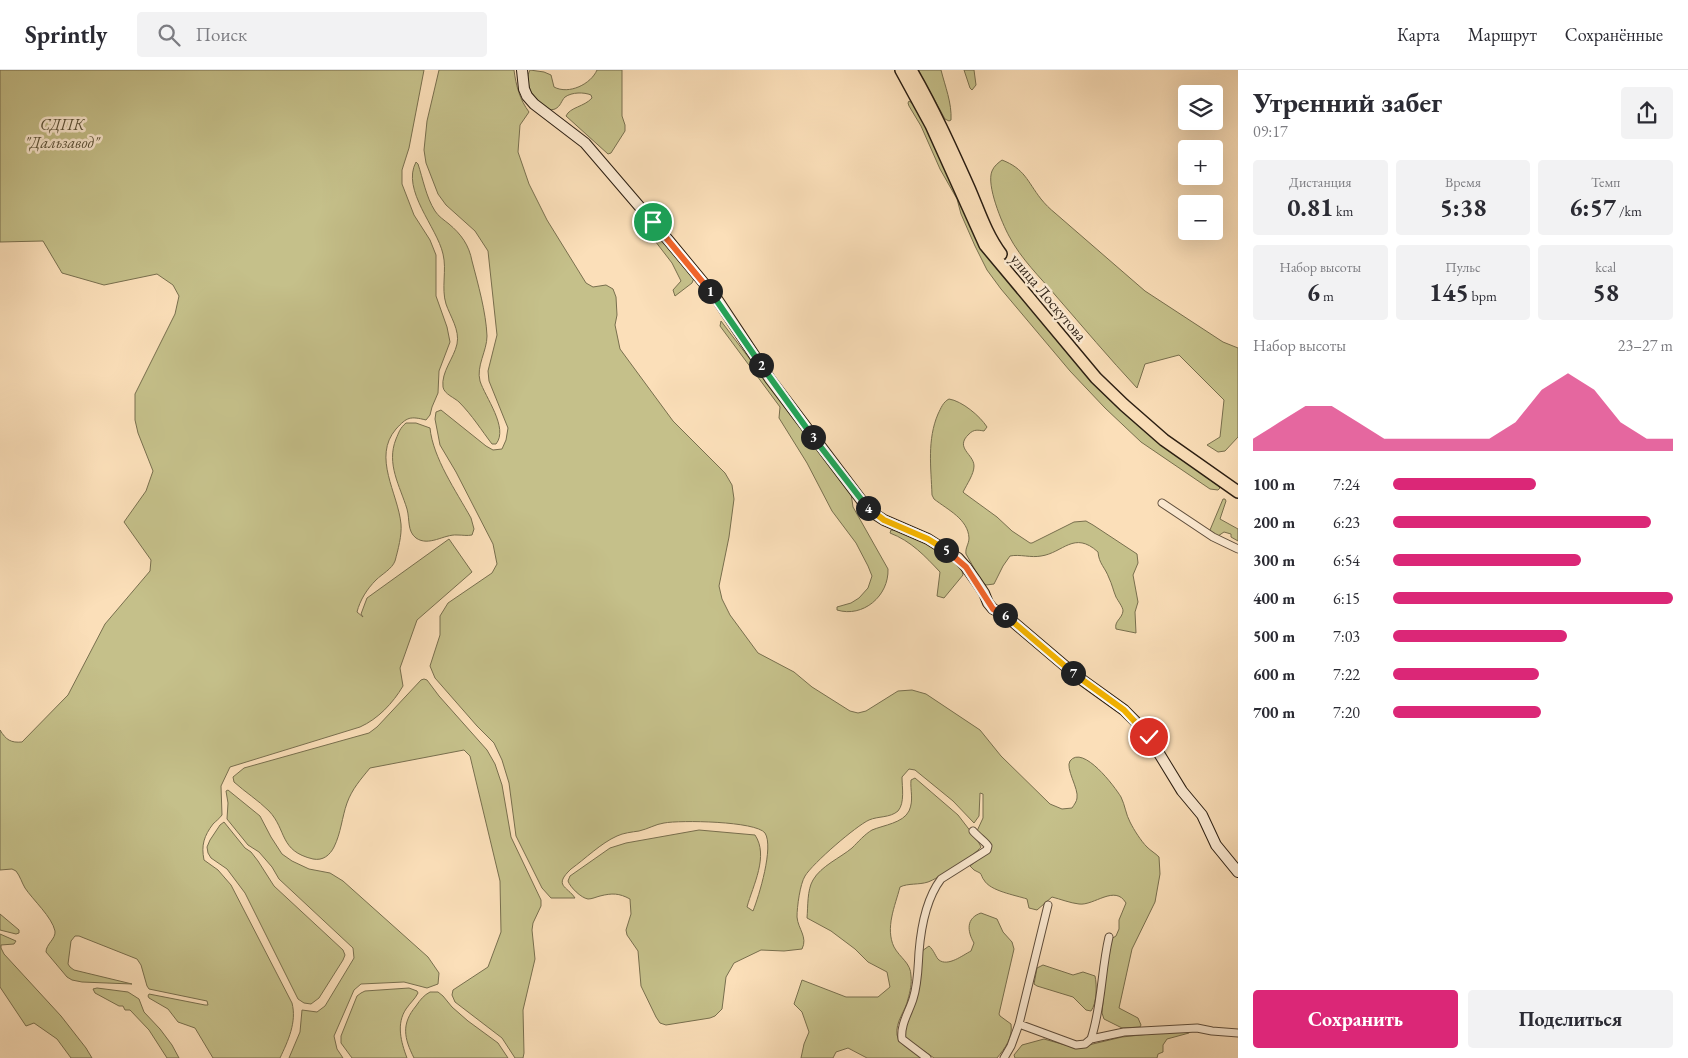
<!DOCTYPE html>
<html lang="ru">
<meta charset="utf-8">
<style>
body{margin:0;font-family:"EB Garamond",serif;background:#f2f2f3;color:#2b2b33;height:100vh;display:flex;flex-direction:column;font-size:19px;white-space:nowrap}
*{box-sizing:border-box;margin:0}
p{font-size:16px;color:#7c7c81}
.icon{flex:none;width:28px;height:28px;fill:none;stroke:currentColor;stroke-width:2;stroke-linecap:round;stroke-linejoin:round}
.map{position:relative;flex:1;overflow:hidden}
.sheet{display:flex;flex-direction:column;background:#fff;width:450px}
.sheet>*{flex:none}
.buttons{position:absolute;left:1178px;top:15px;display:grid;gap:10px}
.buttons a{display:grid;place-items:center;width:45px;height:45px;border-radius:5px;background:#fff;box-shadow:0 5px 20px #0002;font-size:25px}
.pin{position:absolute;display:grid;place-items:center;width:42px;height:42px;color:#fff;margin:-21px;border:2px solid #fff;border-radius:50%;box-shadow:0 1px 5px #0007}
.km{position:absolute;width:25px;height:25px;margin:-12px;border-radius:50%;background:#222;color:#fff;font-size:14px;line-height:25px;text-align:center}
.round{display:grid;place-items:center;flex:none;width:52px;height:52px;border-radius:5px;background:#f2f2f3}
.head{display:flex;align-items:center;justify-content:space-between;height:85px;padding:0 15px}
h1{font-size:28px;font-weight:700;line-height:38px}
.stats{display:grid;grid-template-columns:repeat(3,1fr);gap:8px;height:85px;padding:5px 15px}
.stats div{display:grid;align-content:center;border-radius:5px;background:#f2f2f3;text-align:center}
.stats b{font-size:25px;font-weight:700}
.stats small{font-size:14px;font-weight:400}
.stats p{font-size:14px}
.chart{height:140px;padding:10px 15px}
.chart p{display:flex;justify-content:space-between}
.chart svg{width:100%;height:90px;margin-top:5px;fill:#db2777;opacity:.7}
.action{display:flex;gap:10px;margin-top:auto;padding:10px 15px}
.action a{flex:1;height:58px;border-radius:5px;background:#db2777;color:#fff;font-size:20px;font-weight:700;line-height:58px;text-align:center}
.action a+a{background:#f2f2f3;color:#2b2b33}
ul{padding:0 15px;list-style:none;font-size:16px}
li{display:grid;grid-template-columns:80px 60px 1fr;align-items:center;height:38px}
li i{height:12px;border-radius:6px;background:#db2777}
header{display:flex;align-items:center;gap:30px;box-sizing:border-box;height:70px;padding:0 25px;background:#fff;border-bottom:1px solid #e1e1e2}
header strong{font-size:24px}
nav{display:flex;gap:28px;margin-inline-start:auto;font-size:18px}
.search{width:350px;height:45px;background:#f2f2f3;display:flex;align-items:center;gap:12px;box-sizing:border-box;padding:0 18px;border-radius:5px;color:#7c7c81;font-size:19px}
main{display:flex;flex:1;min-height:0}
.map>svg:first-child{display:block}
</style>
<header>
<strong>Sprintly</strong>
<div class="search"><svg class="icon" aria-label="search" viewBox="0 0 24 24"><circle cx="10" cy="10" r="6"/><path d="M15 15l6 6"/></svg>Поиск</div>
<nav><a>Карта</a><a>Маршрут</a><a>Сохранённые</a></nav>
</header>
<main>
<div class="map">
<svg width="1238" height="988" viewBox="0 0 1238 988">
<rect width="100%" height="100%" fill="#fbdfb9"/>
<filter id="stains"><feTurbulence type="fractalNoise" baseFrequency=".004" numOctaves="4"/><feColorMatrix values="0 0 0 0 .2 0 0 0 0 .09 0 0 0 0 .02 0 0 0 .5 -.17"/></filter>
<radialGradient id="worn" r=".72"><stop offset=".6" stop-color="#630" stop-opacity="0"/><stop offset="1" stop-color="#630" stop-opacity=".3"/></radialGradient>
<path fill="#c5c08a" stroke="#786f4e" d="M0 0H424L409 78 402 100V114L414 145 430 170 436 185V226L447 257 450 272 439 301 438 323 432 337 430 345 426 350C410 346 407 347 396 359 372 387 398 423 401 454 402 465 398 480 395 491 392 499 382 504 376 510 367 519 360 530 357 542L363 547 361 544 367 528 449 469 472 502 417 550 400 598 403 616C393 633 378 649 360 657L230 697 221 716 222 745C219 749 216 751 213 754 204 766 201 775 204 790L218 800 231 815 292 933C297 952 288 971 280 988H213L195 958 178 952 168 939 149 928 148 926 149 924 205 935H208L207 931 149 919 147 916 141 895 137 889 79 866H75L71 871 68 894 70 897 74 900 132 914 82 912 72 910 67 907 46 882C46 874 56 869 55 861 52 847 33 830 25 818 22 813 20 806 16 801L12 799 0 800V660C6 670 11 673 22 672L68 625 105 554 150 501 151 490 124 452 146 421 153 401 138 363 135 350V324L175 244 179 226 173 215 157 204 104 215 62 203 43 171 0 172Z
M439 0H514C516 16 520 30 529 42L520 55 518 82 529 114 547 150 586 213 593 217 606 215 613 219 616 227 617 245 615 255 620 279 673 351 725 403 732 415 734 429 729 467 719 516 722 529 730 545 758 583 794 602 812 617 850 641 858 643 866 641 898 621 912 620 926 624 980 660 1001 686 1050 734 1062 739 1072 738C1074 735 1077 731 1077 728 1079 719 1065 698 1070 691 1083 674 1115 717 1121 727 1125 735 1126 745 1130 752 1134 760 1141 771 1147 777 1151 781 1155 783 1159 787L1160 804 1155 832 1132 879 1119 938 1138 948 1141 955 1140 957 1122 958 1104 949 1102 943 1107 888 1111 869 1116 866 1119 859V850L1126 833C1115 814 1094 836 1079 834 1070 833 1060 829 1052 827L1037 840 1029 838 1027 829C1015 825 990 821 984 810 982 808 982 805 980 803L974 800 970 796 988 782 977 761 983 748V724L980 723 979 746 974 753 953 731 915 700 909 699 902 707C902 717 905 733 898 741 890 748 878 746 869 750 856 756 813 793 805 806 800 814 797 837 797 847 798 859 808 867 802 879L784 881 761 880 734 893 726 907 722 939 715 946 710 948 666 955 660 953 656 947 641 916 638 881 627 865 626 860 631 844 630 829C619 823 612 823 600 826 596 827 592 829 588 829 581 828 570 817 568 811L570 806 610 778 626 773 699 760 755 765C769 786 753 815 747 837L753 841C759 826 774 777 765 763 756 751 680 750 664 753 656 754 648 759 639 761 632 762 623 763 617 766 601 773 585 789 571 799 553 816 567 816 575 828H551L542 818 516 766 509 713 502 690 494 673 477 656 435 608 430 596 440 565V546L448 533 492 503 497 494 493 474 456 402 440 375 435 349 436 342 441 340 486 376 493 380 502 379 506 370 508 358 489 311 488 301 497 265 488 181 475 161 446 135 438 124 426 93 424 80 427 51Z
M530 0 544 2 551 5 554 17C569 25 591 14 597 0H622V46L625 55V61L611 83 608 84 566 46C570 37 584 37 592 28L591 25C584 22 572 22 565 27 561 31 561 36 555 39 545 43 533 27 530 19 527 12 527 6 530 0Z
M918 0H941C945 16 952 33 951 50L949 51 945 49Z
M964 0H974L976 15 972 20 970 18Z
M909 31 913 34 936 73 972 152 1113 333 1147 363 1217 415 1220 418 1218 420 1210 419 1141 372 1105 338 1070 301 1001 219 987 200 975 176 961 144 957 129 940 99 921 56 909 36 908 33Z
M1002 90C1025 99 1027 111 1041 129 1045 134 1050 139 1055 143L1145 221 1223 272 1238 278V367L1225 381 1218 382 1207 375 1220 367 1224 330 1179 285 1145 294 1137 318C1109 288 1083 257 1056 226 1040 207 1021 189 1009 166 1002 153 986 115 992 101 994 96 998 93 1002 90Z
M416 92 418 94C423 109 426 127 435 141 438 146 444 150 449 154 461 164 469 175 472 191 478 214 486 242 487 266 487 281 476 296 480 311 485 327 509 358 496 374H492C482 361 472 345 459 332 455 328 444 324 443 317 441 302 454 288 457 274 460 260 450 246 446 234 441 218 447 200 443 184 437 157 401 120 416 92Z
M654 164H657L694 208 692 213 675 226 673 220 681 211 672 193 652 167Z
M721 251 851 423 853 437 888 499C889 526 863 548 837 540V537L851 533 859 528 868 518 872 506 868 496 856 473 832 441 807 393 779 348 780 337 720 256Z
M949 329C962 331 980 346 987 357L984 361C978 360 974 359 969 364 954 378 974 384 974 396 974 404 967 414 963 422L964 423 997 447 1012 461 1030 473H1032L1074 452 1086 451 1093 455 1137 484 1138 493 1133 505 1138 532 1135 542 1136 563 1116 559C1114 551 1122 549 1123 541 1123 537 1118 531 1116 527 1113 520 1112 514 1109 508 1105 497 1099 494 1098 482 1074 460 1063 483 1041 486 1031 488 1020 484 1010 486L1003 496 994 514 986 515 982 512 966 484C965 478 969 474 969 468 968 449 948 440 934 429L932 425C931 397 927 370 938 344 941 338 943 332 949 329Z
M406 353H416L430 358C433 388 456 421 471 448L474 459 472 465C467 466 463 465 457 465 444 464 429 477 416 468 407 461 410 450 407 439 400 416 386 394 396 369 399 362 400 358 406 353Z
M1223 429H1225L1226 431 1220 449 1238 459V471L1231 467V464L1224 462 1218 466 1211 463 1210 460Z
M891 460H896C913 467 961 485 963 505L944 528 937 526 940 502C925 486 911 471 890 463Z
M424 609 427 610 439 626 487 680 495 694 502 715 511 767 541 830V836L533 853 532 860 535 889 523 940 524 983 523 988H515L502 968 455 932 452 925 453 920 488 897 501 862 500 811 470 686 464 680 370 698C361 709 352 719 347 733 342 747 341 763 334 777 330 785 323 791 313 789 279 781 287 760 269 741 258 730 245 722 234 712L233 707 244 698 369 663 377 657 421 610Z
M915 708 958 745 978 771 981 777C975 785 937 809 928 812 919 815 908 813 900 817 895 836 885 858 894 877 900 888 911 893 911 906 912 913 910 922 908 929 906 940 895 952 897 965 899 975 914 982 922 988H867L848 978 836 982 833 988H801L804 974 809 962 802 942 794 934 802 910 846 927H878L890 917 887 902 868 892 855 879 831 861 807 848C808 837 807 820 813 810 821 796 840 788 852 778 858 772 865 764 872 760 884 755 903 753 909 741 914 730 910 720 911 710Z
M228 720 260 746 271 767 282 784 292 791 309 799 330 803 343 811 428 887 439 903 438 914 427 918 404 912 361 914 354 920 334 966 337 979 343 988H289L300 962 302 940 317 942 325 936 354 888 353 878 279 809 272 797 259 782 248 775 227 749 228 733 226 721Z
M224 752 245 778 251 782 258 791 274 816 343 880 345 885 343 890 319 928 311 934 304 933 298 929 245 823 227 799 211 788 208 783 207 777 210 770 220 755Z
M981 843 997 849 1003 862 1012 872 1014 879 999 944 1000 946 1011 954C1013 968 1005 978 997 988H934L904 967 922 881 929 876C934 880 936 888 939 890 948 897 963 885 971 881L974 873C967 861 966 848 981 843Z
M0 844 19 860V863L16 864 0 860Z
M0 864 16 871 14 874 1 875V878L4 884 61 946 86 978 92 988H71L57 969 34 953 26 956 0 917Z
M1043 895 1073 905 1083 902 1095 906C1097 915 1097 933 1091 941L1086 940 1073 927 1037 916 1034 914 1037 898Z
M97 918 128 922 139 929 144 942 160 959 172 975 179 988H167L149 960 130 940H125L123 936H119L95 923 93 919Z
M409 918 417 921 418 923C415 929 410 933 406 939 396 954 401 972 407 988H352L341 973V966L357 926 361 923 365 921Z
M430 922H438L443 926 452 937 468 951 498 973 508 988H414C404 968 401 954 416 936 420 930 424 925 430 922Z
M1187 960 1190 961 1189 963 1167 969 1163 975V982L1158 984 1157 988H1015L1014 985 1022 975 1044 969 1076 978 1122 967Z"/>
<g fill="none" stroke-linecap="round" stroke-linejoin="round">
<defs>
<path id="street" d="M1162 433 1213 467 1238 479
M1019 954 1076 975 1085 974 1091 969 1124 962 1197 958 1212 961 1238 963
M1091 969C1102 936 1101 901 1109 867
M927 988 902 969C900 955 909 942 913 929 918 914 918 898 919 882 921 857 926 829 941 809L987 780 988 776C987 773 977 766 973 761
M1004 988 1011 976 1019 954 1048 835"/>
<path id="secondary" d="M522 0 524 19 527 26 534 34 585 73 669 171 717 229 770 309 862 431 873 443 884 450 928 469 958 488 966 497 976 511 984 523 988 533 993 539 1005 545 1078 607 1124 640 1136 652 1149 667 1182 721 1202 745 1216 775 1238 802"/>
<path id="primary" d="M901 0 931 55 985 175 1096 308 1124 335 1164 370 1238 422
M911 0C933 38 951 78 969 118 979 141 986 164 1001 184"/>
</defs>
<use href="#street" stroke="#5f4e3c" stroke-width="9"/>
<use href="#secondary" stroke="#2b1e12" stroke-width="12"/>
<use href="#primary" stroke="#2b1e12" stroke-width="14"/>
<use href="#street" stroke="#fcead2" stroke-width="7"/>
<use href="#secondary" stroke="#fcead2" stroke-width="10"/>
<use href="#primary" stroke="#fbdfb9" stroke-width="11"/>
</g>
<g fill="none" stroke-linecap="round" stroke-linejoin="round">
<defs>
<path id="split-1" d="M653 152 710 221"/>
<path id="split-2" d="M710 221 761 295"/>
<path id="split-3" d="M761 295 813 367"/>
<path id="split-4" d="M813 367 868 438"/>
<path id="split-5" d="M868 438 884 450 928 469 946 480"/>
<path id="split-6" d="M946 480 966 497 993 539 1005 545"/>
<path id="split-7" d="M1005 545 1073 603"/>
<path id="split-8" d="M1073 603 1124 640 1149 667"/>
</defs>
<use href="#split-1" stroke="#fff" stroke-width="10"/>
<use href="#split-2" stroke="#fff" stroke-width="10"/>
<use href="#split-3" stroke="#fff" stroke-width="10"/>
<use href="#split-4" stroke="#fff" stroke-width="10"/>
<use href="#split-5" stroke="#fff" stroke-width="10"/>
<use href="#split-6" stroke="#fff" stroke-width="10"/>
<use href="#split-7" stroke="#fff" stroke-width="10"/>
<use href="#split-8" stroke="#fff" stroke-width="10"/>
<use href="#split-1" stroke="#f0652b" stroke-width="6"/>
<use href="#split-2" stroke="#22a559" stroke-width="6"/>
<use href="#split-3" stroke="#22a559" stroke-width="6"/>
<use href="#split-4" stroke="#22a559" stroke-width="6"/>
<use href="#split-5" stroke="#f5b400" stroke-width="6"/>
<use href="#split-6" stroke="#f0652b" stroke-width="6"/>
<use href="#split-7" stroke="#f5b400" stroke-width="6"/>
<use href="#split-8" stroke="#f5b400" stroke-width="6"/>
</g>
<g text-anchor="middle" stroke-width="5" stroke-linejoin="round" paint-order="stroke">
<g font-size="16" font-style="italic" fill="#594f36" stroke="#fcead2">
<text x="62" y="60">СДПК<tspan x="62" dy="18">"Дальзавод"</tspan></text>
</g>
<g font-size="16" fill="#2b1e12" stroke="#fcead2">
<text transform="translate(1049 227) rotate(50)" y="6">улица Лоскутова</text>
</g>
</g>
<rect width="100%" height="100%" filter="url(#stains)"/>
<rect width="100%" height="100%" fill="url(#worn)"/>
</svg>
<div class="buttons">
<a><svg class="icon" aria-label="layers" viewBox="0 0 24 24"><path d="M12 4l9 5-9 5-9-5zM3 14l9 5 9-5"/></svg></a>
<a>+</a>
<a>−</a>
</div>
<div class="pin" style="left:653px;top:152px;background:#1e9e55"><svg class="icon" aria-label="arrive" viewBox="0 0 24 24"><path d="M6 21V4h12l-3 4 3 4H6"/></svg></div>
<div class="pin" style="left:1149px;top:667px;background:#d93025"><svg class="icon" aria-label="check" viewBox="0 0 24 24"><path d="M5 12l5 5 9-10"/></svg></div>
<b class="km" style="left:710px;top:221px">1</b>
<b class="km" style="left:761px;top:295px">2</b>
<b class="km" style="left:813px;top:367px">3</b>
<b class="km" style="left:868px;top:438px">4</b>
<b class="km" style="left:946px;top:480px">5</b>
<b class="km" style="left:1005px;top:545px">6</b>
<b class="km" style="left:1073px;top:603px">7</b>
</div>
<section class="sheet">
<div class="head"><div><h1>Утренний забег</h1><p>09:17</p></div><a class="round"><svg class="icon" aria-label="share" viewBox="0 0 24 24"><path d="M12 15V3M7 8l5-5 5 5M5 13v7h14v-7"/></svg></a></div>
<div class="stats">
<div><p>Дистанция</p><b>0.81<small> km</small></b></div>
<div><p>Время</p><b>5:38</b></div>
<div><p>Темп</p><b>6:57<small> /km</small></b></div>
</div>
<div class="stats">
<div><p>Набор высоты</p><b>6<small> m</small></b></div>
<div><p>Пульс</p><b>145<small> bpm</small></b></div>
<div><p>kcal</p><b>58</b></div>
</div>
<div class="chart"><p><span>Набор высоты</span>23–27 m</p>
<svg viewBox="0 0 160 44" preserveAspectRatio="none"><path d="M0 44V38L10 30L20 22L30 22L40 30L50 38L60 38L70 38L80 38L90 38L100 30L110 14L120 6L130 14L140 30L150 38L160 38V44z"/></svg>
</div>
<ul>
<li><b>100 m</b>7:24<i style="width:51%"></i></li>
<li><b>200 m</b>6:23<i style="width:92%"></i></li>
<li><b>300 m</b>6:54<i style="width:67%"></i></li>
<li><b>400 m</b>6:15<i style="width:100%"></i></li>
<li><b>500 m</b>7:03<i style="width:62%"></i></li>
<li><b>600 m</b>7:22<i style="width:52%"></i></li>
<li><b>700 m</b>7:20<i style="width:53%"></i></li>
</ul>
<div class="action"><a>Сохранить</a><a>Поделиться</a></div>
</section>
</main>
